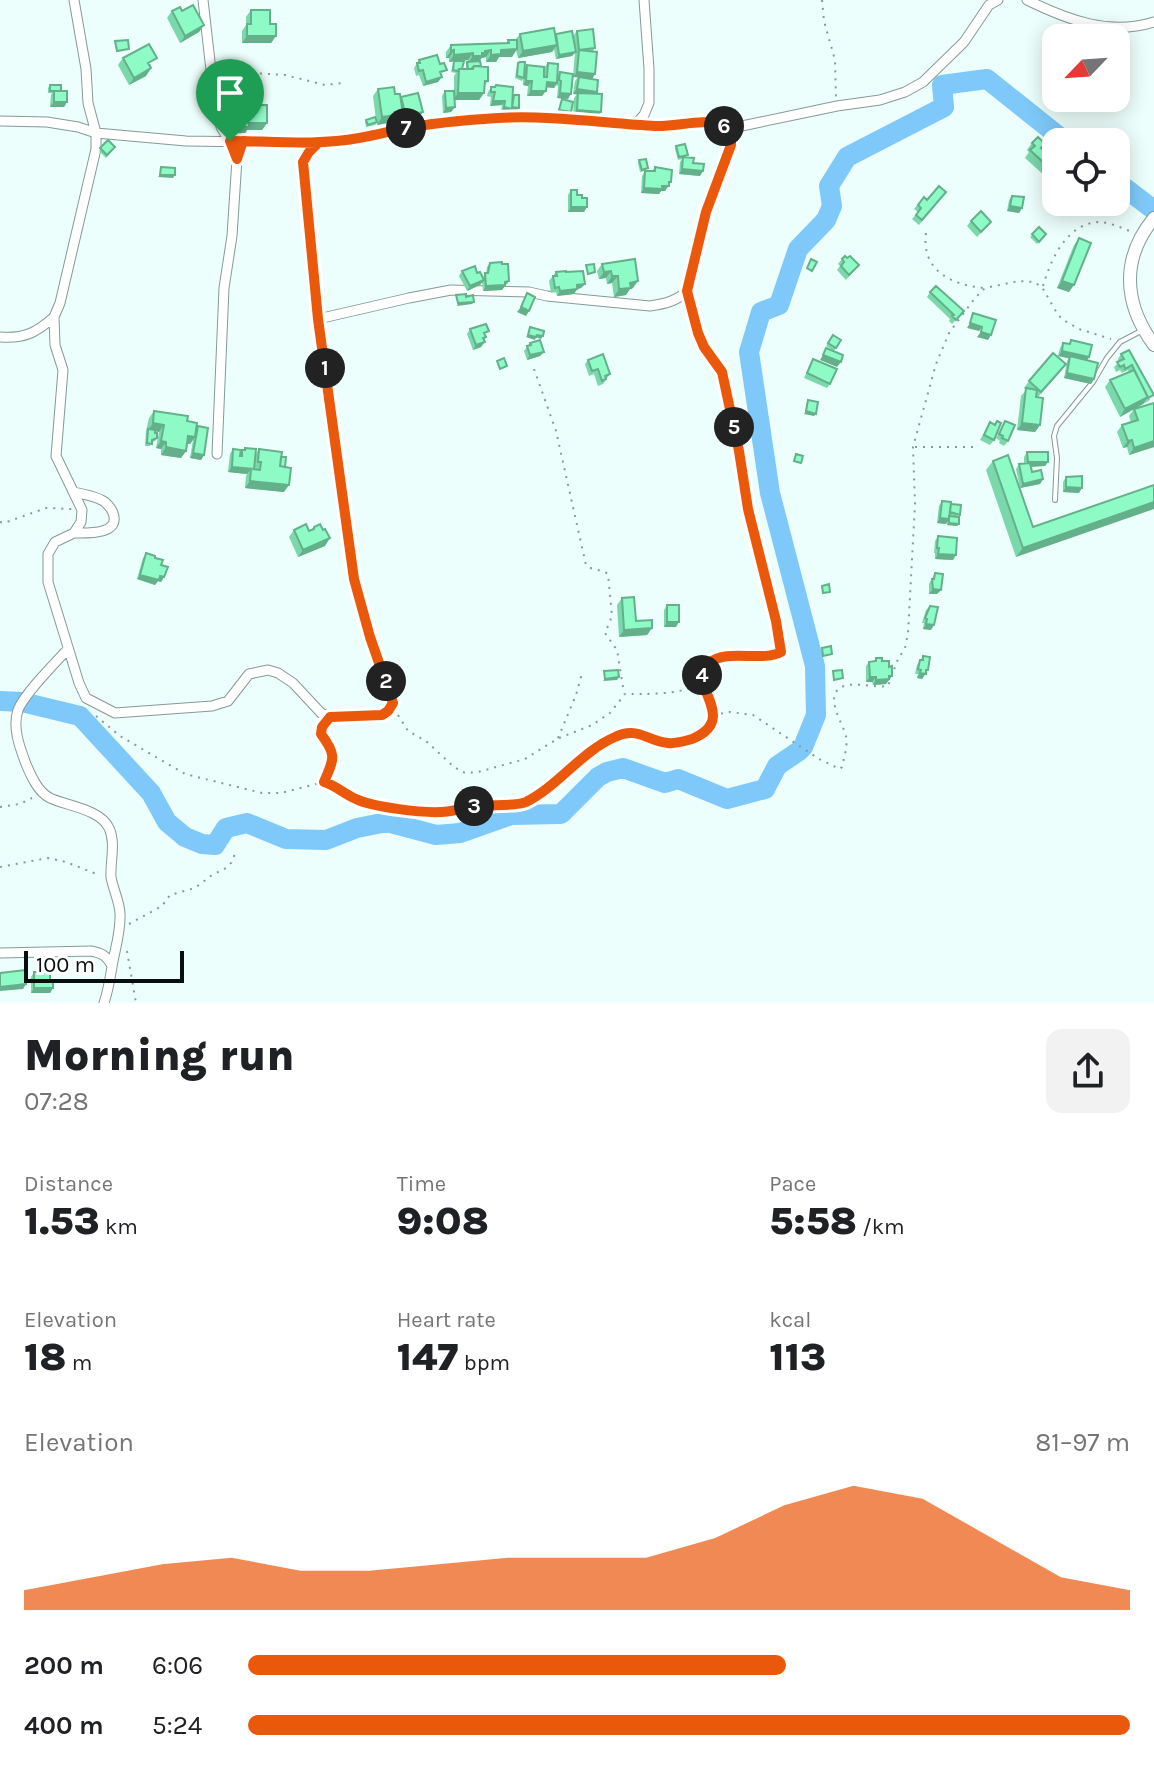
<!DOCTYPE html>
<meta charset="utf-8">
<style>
body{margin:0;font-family:Karla,sans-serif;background:#f2f2f2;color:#202124;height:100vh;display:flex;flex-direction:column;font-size:30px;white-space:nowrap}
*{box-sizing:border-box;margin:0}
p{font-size:26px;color:#757577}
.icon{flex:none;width:44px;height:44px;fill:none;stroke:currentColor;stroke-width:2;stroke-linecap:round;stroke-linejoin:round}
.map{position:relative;height:1003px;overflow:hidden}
.panel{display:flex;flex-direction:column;background:#fff;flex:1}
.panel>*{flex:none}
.needle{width:52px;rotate:245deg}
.tools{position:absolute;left:1042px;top:24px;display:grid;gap:16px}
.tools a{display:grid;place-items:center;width:88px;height:88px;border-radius:16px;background:#fff;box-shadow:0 4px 20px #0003;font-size:40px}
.scale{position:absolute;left:24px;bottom:20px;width:160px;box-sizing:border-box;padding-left:8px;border:4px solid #070f0e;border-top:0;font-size:22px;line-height:28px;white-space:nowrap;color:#070f0e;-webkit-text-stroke:6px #fff;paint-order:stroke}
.pin{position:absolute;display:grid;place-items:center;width:68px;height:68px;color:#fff;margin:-82px -34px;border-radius:50% 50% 50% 0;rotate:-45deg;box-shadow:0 0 8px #0007}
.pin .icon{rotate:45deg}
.km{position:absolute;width:40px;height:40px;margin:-20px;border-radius:50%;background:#222;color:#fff;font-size:22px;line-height:40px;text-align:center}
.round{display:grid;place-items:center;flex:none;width:84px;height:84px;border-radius:16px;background:#f2f2f2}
.summary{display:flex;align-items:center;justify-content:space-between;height:136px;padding:0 24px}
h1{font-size:44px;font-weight:800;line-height:60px}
.stats{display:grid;grid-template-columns:repeat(3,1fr);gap:12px;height:136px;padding:8px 24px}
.stats div{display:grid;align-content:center}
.stats b{font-size:40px;font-weight:800}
.stats small{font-size:22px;font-weight:400}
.stats p{font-size:22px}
.chart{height:224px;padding:16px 24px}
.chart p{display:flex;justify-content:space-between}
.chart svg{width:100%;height:144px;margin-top:8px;fill:#ea580c;opacity:.7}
ul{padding:0 24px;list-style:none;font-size:26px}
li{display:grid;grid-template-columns:128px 96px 1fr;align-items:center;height:60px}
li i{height:20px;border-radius:10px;background:#ea580c}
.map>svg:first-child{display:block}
</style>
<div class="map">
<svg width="1154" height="1003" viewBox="0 0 1154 1003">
<rect width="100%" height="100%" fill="#edfffc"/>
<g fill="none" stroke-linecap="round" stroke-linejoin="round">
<path stroke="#7ec9f9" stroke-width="20" d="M1116 181 1154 210
M0 701 22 702 80 716 151 793 167 822 185 837 202 844 215 845 226 828 247 823 286 839 326 840 357 828 387 822 436 835 460 833 511 815 561 814 598 777 607 772 623 768 665 783 678 779 727 799 765 789 777 766 799 751 803 747 816 715 815 666 770 493 749 352 761 312 779 305 798 249 826 220 832 206 829 186 847 157 944 107 942 85 987 79 1066 142"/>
<defs>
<path id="lane" d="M1055 500 1057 458 1054 436 1057 426 1093 382 1107 358 1120 342 1141 331"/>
<path id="street" d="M74 0 86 69 88 103 96 133V149L60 303 54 317 55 345 63 370 56 456 82 510 81 522 74 533 55 542 48 554V582L79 683 86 698 115 713 212 706 228 701 249 674 268 670 278 673 293 683 321 713 330 717 382 715 388 711 393 703 370 637 354 579 318 319 303 162 309 152 318 143
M203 0 211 70 221 127 231 144
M1027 0C1068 20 1109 36 1154 22
M0 121 47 122 78 127 96 133 186 141 318 143 358 139 404 129 442 124 499 118H550L666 127 700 123 720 124 727 128 732 134 731 145 706 212 687 291C677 301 664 304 650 306L547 296 529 292 451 290 409 298 318 319
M635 125 644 115 649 103V69L644 0
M732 134 737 127 837 106 880 100 905 92 923 82 964 42 989 5 998 0
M0 337C25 339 37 332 54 317
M217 454 224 288 232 236 237 159 243 141
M73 492C83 494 97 496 105 502 108 505 112 510 113 513 121 535 87 533 74 533
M68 649C55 663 24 694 18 710 12 728 20 748 26 764 31 776 38 792 50 798 67 806 100 809 109 828 116 843 110 862 111 877 113 889 119 900 120 913 121 932 115 948 112 967 110 979 108 991 104 1003
M0 953 91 951C102 953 107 956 112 966"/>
<path id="secondary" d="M1154 218C1121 258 1123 303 1154 345"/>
</defs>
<use href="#lane" stroke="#859a97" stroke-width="6"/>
<use href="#street" stroke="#859a97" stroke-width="11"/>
<use href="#secondary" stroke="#859a97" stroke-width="14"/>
<path stroke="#8b9896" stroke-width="2" stroke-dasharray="2 6" stroke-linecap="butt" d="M822 0 824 21 835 60 836 97
M220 71 285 75 325 85 343 83
M926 233C921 271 952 285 984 288
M1043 286C1051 259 1067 222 1101 222 1111 223 1122 228 1132 232
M534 369 556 431 586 565C592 571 602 569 608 574L612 616 605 633 617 650 624 693
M915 447H974
M0 522 4 523 46 508 72 509
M398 715 408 731 426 741 454 767 465 773 478 772 525 759 557 739 592 725 610 713 625 694C641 694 679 695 693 686 704 678 705 662 718 658 737 652 761 659 781 654L776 621 748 509 739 451 722 372 704 347 698 333 691 303
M713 715 730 712 753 715 819 759 840 769 842 767C844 758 848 746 846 736 843 723 822 694 844 686 858 682 875 688 888 686L898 659 905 648 908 633 915 504 913 447 936 364 949 333 975 298 985 288 1019 281 1034 282 1042 287 1058 315 1065 321 1079 329 1111 339
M96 716 120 736 185 774 262 793H281L324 782 336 786 356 800 395 809 441 812 475 806 523 803 561 777 597 747 616 736 634 732 668 743 686 741 702 734 711 725 713 715 701 679
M324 725 321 734C336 754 334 758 325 780
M558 738 576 695 582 673
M0 807 20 804 32 798
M0 867 48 858 66 862 99 875
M129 924 162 906 170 895 195 888 212 875 226 868 231 863 235 854
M127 951 136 1003"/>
<use href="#lane" stroke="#fff" stroke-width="4"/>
<use href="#street" stroke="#fff" stroke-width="9"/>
<use href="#secondary" stroke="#fff" stroke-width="12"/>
</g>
<path fill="#7ad8aa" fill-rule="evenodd" d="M251 10 270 24 276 36 271 43H242V31L246 25V17Z
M172 11H182L204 25 199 32 180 43 167 18Z
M577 31 595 48 592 52 595 74 592 79 597 92 595 94 598 117 573 115 574 98 577 94H573L575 81 578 77H573L575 52 572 56 556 59 554 49 552 52 518 58 516 50 512 57H499L496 62H486V57L482 58 478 61 488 81 485 85 484 93 479 100H454L455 107 451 112 443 113 442 96 445 91H454V76L456 73 451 72 454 61 449 62V58H446V52L451 45 506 43 508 40H515L520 34H555L575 47 573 36ZM468 60 466 64V69H462L460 61Z
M123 58 152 65 150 66 151 68 146 76 129 85 118 65Z
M419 60 443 75 441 76 438 82 423 86 419 75 416 76 414 68Z
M518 63 524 69 527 65 544 68 548 63 557 76 560 72 568 99 557 98 558 86 556 85 554 88 546 87 542 96H527L528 86 523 85V79L522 81 515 78 517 66Z
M50 85 61 91 67 102 64 107H50L51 95 52 93H48V88Z
M496 85 513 96 517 111 511 110 509 113 501 112 502 105 490 106 491 97 487 96 488 92 491 87H494Z
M378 89 395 94 423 112 419 117 403 121 401 116 398 121 377 125V123L375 125 366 127 365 122 366 120H376L373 96Z
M239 103 248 110 252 105 267 123 262 130H247L244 135 234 134V110Z
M108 140 115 147 106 158 99 151Z
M1032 143 1042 149 1049 155 1056 156V186L1025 158 1029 152 1027 150Z
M676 146 686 157 693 163 700 176 679 174 680 162 682 159 678 160 675 149Z
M639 160 646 171H652L655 167 671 182 665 191H661L659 194 641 193 642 176 645 171 640 172 638 163Z
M571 190 577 195 584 212H568V195Z
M1012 196 1022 208 1019 213 1007 211 1009 200Z
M924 197 927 200 942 197 919 225 912 219 918 212 914 209Z
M1070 202H1094L1088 209 1081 204 1077 208Z
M971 221 991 222 977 237 967 226Z
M1039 227 1046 234 1037 244 1030 237Z
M1079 238 1069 292 1057 288 1074 245Z
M842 259 859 265 846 280 837 270 840 266 838 264Z
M490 263 505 286 502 290 483 291 482 282 480 285 467 291 459 276 462 271 477 273 482 278 486 273 487 267Z
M602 264 633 288 630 289 626 295 614 297 612 283 607 284 606 278 599 279 597 271Z
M556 272H566L585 284 581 288 577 289 574 294 557 296 556 292 551 293 549 281Z
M930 292 964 311 952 324 949 321 950 319 927 297Z
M470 329 486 337 481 347 473 350 467 334Z
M833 335 841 340 834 351 826 346Z
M1071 340 1089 357 1087 360 1094 379 1091 384 1064 378 1067 361 1069 358 1058 356 1060 348 1063 343 1069 344Z
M530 343 544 352 540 356 527 360 524 351Z
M1129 350 1150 400 1120 417 1105 387 1110 380 1129 372 1128 370 1122 373 1120 370 1116 372 1114 367 1119 362 1118 359 1121 354Z
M813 359 830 384 827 388 804 378Z
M588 360 610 374 603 384 598 386 594 374 589 376 585 364Z
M1061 371 1038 397 1040 425 1035 432 1017 430 1021 396 1026 390 1024 388 1029 381Z
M1154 403V447L1129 455 1127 447 1123 448 1117 432 1122 425 1131 422 1129 416 1134 409Z
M154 411 187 421 196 429 198 426 204 455 201 460 190 458 193 440 190 444H187L186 451 181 458 161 455V449L156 448 159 432 155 431 157 438 155 441 152 442 150 446H145L146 431 149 418Z
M997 421 994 440 990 445 980 440 990 422 994 425Z
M1005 421 1008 441 1004 446 999 443 1000 441 996 438Z
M245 448 256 454 259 449 281 457 284 492 245 488 246 476 247 474 228 472 230 454 233 449 240 453Z
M1027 452 1048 462 1045 466 1031 467 1032 472 1043 479 1040 484 1020 488 1016 469 1019 464H1024V457Z
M993 461 1033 527 1154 485 1016 557 986 470Z
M1066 477 1079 493 1063 492V482Z
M942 501 950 505 958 517 959 524 957 526 947 525V521L946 524 937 523 939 506Z
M314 527 323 530 325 546 298 557 289 537 294 530 309 531Z
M938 536 953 560 935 559V553H934L935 541Z
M146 553 155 558 161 565 164 577 161 582 158 581 155 585 137 579 143 558Z
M935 573 941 590 937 594H929V584Z
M622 598 636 621 652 628 647 635 619 637 617 605Z
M667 605 676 627H664V610Z
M930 606 931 630 923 629 924 623H922L926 610Z
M923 656 928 670 922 679 917 678 918 674H915L917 665Z
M876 658 882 661 889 667 892 676 886 684 873 685 872 682H866V666L869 662H873Z
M34 972 50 980 53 988 50 993H31V977Z"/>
<path fill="#63b08b" d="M204 25 199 32 180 43 185 36Z
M247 36H276L271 43H242Z
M557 45 552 52 518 58 523 51Z
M517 49 512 57H499L496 62H486L491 55 501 50Z
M454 50 449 58H446L451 51Z
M491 50 486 57 482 58 477 63H468L473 56 485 51Z
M576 52 572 56 556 59 559 55Z
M473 53 468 60 449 62 454 55Z
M151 68 146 76 129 85 134 78Z
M577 72 595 74 592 79 573 77Z
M442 77 438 82 423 86 426 82Z
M526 81H532L528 86 523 85Z
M547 82 557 83 554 88 543 87Z
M577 89 597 92 593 97 573 94Z
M531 91H546L542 96H527Z
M458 93H484L479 100H453Z
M560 93 571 94 568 99 557 98Z
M493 101H505L502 105 490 106Z
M54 102H67L64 107H50Z
M455 107 451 112 443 113 446 108Z
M504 107H512L519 108 517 111 511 110 509 113 501 112Z
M559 110 571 112 569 115 558 112Z
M577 110 601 112 598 117 573 115Z
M423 112 419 117 403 121 406 116Z
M403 114 398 121 377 125 382 117Z
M249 123H267L262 130H247L244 135 234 134 239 127Z
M682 169 703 171 700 176 679 174Z
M160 175H175L173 178 158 177Z
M669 182H671L665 191H661L659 194 641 193 644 188 662 186Z
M1010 206 1022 208 1019 213 1007 211Z
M571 207H587L584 212H568Z
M611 271 606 278 599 279 604 272Z
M612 276H618L612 283 607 284Z
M484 280 480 285 467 291 470 286Z
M509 281 502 290 483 291 486 286Z
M638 281 633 288 630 289 626 295 614 297 619 289 630 283Z
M1062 281 1074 285 1069 292 1057 288Z
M585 284 581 288 577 289 574 294 557 296 560 291 577 285Z
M474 302 472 304 457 306 458 303Z
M521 307 529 311 526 316 517 312Z
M970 323 982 327 979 331 967 328Z
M981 332 991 335 988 340 977 337Z
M528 335H537L543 336 541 339 536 337 535 340 526 337Z
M485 342 481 347 473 350 476 345Z
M1062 351 1089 357 1086 362 1058 356Z
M544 352 540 356 527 360 530 355Z
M823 355 841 362 837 367 820 360Z
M1067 373 1094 379 1091 384 1064 378Z
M1148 397 1143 404 1120 417 1125 409Z
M806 411 816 414 814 416 804 414Z
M153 423 164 425 159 432 148 430Z
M1022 423 1040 425 1035 432 1017 430Z
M188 436 195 437 190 444 183 443Z
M1132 440 1127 447 1123 448 1128 441Z
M161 441 166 442 161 449 156 448Z
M1154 441V447L1129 455 1134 448Z
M166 447 186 451 181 458 161 455Z
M193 453 204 455 201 460 190 458Z
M1028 462H1048L1045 466 1024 467Z
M232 467 251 469 247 474 228 472Z
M1043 479 1040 484 1020 488 1023 484Z
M250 481 289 485 284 492 245 488Z
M1066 487 1082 488 1079 493 1063 492Z
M1154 502V509L1016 557 1023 548Z
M940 518 949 519 946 524 937 523Z
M949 523 959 524 957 526 947 525Z
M330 538 325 546 298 557 303 550Z
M938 554 956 555 953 560 935 559Z
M140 575 160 576 164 577 161 582 158 581 155 585 137 579Z
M933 589 941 590 937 594H929Z
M667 622H679L676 627H664Z
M926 624 934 625 931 630 923 629Z
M652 628 647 635 619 637 624 630Z
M926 670H928L922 679 917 678 920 673Z
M889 676H892L886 684 873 685 876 680Z
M619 677 617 680 603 681 605 679Z
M870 677H876L872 682H866Z
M26 984 23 989 0 991V987Z
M34 988H53L50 993H31Z"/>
<path fill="#8efbc6" stroke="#63b08b" stroke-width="2" d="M193 5 204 25 185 36 172 11 180 7 182 11Z
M251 10H270V24H276V36H247V24H251Z
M554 28 557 45 523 51 520 34Z
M593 29 595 48 579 50 577 31Z
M572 31 576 52 559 55 556 34Z
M128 40 129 49 117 51 115 41Z
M508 40H517V49L501 50V54L491 55V50L485 51V53H482V56H473V53L454 55V50L451 51V45L509 43Z
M149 44 157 58 148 63 151 68 134 78 123 58Z
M579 50 597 52 595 74 577 72Z
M437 55 440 64 444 63 447 70 440 72 442 77 426 82 423 70 419 71 417 63H420L419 60Z
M454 61H464L462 69H459L458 71 453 70Z
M480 61 481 66H474L471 69H468L467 62Z
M520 62H525L524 78 517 76 518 63Z
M548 63 558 64 557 83 547 82 546 91H531L532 81H526L527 65 544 67V77H547Z
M474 66 488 67V81H485L484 93H458L459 69H473Z
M560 72 573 74 571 94 560 93 561 81 559 80Z
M579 77 598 80 597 92 577 89Z
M50 85H61V91H50Z
M496 85 513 87 512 109 504 107 505 101H493L495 92H491V87H495Z
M394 87 395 94H400L403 114 382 117 378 89Z
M54 91H67V102H54Z
M445 91H454L455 107 446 108Z
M418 93 423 112 406 116 401 97Z
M578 93 602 94 601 112 577 110Z
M514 95H519V108L512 107Z
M562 99 573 102 571 112 559 110Z
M239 103H248V110H252V105H267V123H249V127H239Z
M375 117 377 122 368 125 366 120Z
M1038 137 1045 144 1041 148 1049 155 1052 152 1056 156V174L1030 150 1035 146 1032 143Z
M108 140 115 147 107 155 100 148Z
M685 144 688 155 679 157 676 146Z
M683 157 694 158 693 163 704 164 703 171 682 169Z
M646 159 648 168 642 170 639 160Z
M161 167 175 168V175H160Z
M655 167 672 170 671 182H669V186H662V189L644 188 645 171H655Z
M939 186 946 192 922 220 916 215 921 208 918 205 924 197 927 200Z
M571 190H577V195H582V198H587V207H571Z
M1012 196 1024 197 1022 208 1010 206Z
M981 211 991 222 981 232 971 221Z
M1039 227 1046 234 1039 242 1032 234Z
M1079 238 1091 243 1074 285 1062 281Z
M845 256 847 258 850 256 859 265 849 275 841 266 844 262 842 259Z
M635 259 638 281 630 283 631 288 619 289 618 276H612L611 271 604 272 602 264Z
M811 259 817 262 812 271 807 268Z
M502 262V264H508L509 281 505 282V285L486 286 485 273H488L490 263Z
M594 264 595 272 588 274 586 265Z
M475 266 477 273 480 272 484 280 470 286 462 271Z
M566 271V272L583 271 585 284 577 285V289L560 291 559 287 555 288 553 276H557L556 272Z
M936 286 964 311 956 320 952 316 954 315 930 292Z
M527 293 535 297 529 311 521 307Z
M466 294V297L473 295 474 302 458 303 456 295Z
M973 313 996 320 991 335 981 332 982 327 970 323Z
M486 324 489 331 484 333 486 337 483 338 485 342 476 345 470 329Z
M530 327 544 331 543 336 537 335 536 337 528 335Z
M833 335 841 340 836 348 828 343Z
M540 340 544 352 530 355 527 346 531 345 530 343Z
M1071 340 1092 345 1089 357 1062 351 1063 343 1070 344Z
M826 348 843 355 841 362 823 355Z
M1129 350 1154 395 1148 398 1132 365 1125 369 1124 365 1120 367 1117 362 1124 359 1121 354Z
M1053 353 1066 364 1041 392 1029 381Z
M603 354 610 374 605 376 606 379 602 381 598 369 592 371 588 360Z
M1070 356 1098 363 1094 379 1067 373Z
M504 358 507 366 500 369 497 361Z
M813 359 837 369 830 384 807 373Z
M1134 370 1148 397 1125 409 1110 380Z
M1026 388 1037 390 1036 397 1043 398 1040 425 1022 423Z
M808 400 818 402 816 414 806 411Z
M1154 403V441L1134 448 1132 440 1128 441 1122 425 1138 420 1134 409Z
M154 411 188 416 187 421 197 423 195 437 188 436 186 451 166 447V442L161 441 164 425 153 423Z
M997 421 1001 423 994 440 984 435 990 422 995 425Z
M1005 421 1015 425 1008 441 1002 438 1003 436 999 434Z
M198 426 208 428 204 455 193 453Z
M148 429 155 430V433H157V438L152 440V444L147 443Z
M245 448 256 449 254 469 232 467 233 449 241 450 240 456H242V450H245Z
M259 449 282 452 280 466 291 468 289 485 250 481 251 469 260 470 261 462H258Z
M1027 452H1048V462H1028Z
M796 454 803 456 801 463 794 461Z
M1008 455 1033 527 1154 485V502L1023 548 993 461Z
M281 457H286L285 467 280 466Z
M1030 463 1032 472 1041 470 1043 479 1023 484 1019 464Z
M1082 476V488L1066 487V477Z
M942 501 951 502 949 519 940 518Z
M951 504 961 505 960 515 950 512Z
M949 516 959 517V524L949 523Z
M306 524 309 531 314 529V527L320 524 323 530 325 529 330 538 303 550 294 530Z
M938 536 957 538 956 555 938 554 939 548H937Z
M146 553 155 556V558L163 560 161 565 168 567 164 577 160 576 159 580 140 575Z
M935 573 943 574 941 590 933 589 932 579H934Z
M829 584 830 592 823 593 822 586Z
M634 597 636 621 652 620V628L624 630 622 598Z
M667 605H679V622H667Z
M930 606 938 607 934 625 926 624 927 619 925 618Z
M831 646 832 654 823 656 822 648Z
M923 656 930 657 928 670H926V674L920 673 921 670 918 669 920 660H923Z
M876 658H882V661H889V667L892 666V676H889V679L876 680V677H870L869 662 876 661Z
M618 670 619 677 605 679 604 671Z
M842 670 843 678 834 680 833 671Z
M25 970 26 984 0 987V973Z
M34 972H50V980H53V988H34Z"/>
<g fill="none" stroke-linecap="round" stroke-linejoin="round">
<defs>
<path id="route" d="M230 141 318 143 309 152 303 162 318 319 354 579 370 637 393 703 388 711 382 715 330 717 322 727 321 734C337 755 334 759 324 782 337 786 344 794 356 799 372 807 422 813 441 812 453 812 465 807 477 806 490 804 514 807 526 802 558 786 582 751 615 737 638 726 647 741 668 743 675 744 685 741 692 739 726 725 711 704 700 678 703 673 707 665 711 662 726 649 763 662 781 652L776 621 748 509 739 451 722 372 704 347 698 333 687 291 706 212 731 145C731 136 732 129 722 125 705 118 675 127 656 126 603 123 550 115 498 118 466 120 432 123 401 129 387 132 373 136 359 138 321 145 282 142 243 141L237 159 230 141"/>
</defs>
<use href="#route" stroke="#fff" stroke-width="16"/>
<use href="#route" stroke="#ea580c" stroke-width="10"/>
</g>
</svg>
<div class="tools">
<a><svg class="needle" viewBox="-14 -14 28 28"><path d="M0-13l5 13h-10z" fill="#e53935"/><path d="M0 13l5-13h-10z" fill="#757577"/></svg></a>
<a><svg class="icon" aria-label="locate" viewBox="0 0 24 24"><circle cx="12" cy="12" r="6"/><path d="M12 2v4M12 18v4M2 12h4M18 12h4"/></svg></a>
</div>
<div class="scale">100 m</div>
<div class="pin" style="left:230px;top:141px;background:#1e9e55"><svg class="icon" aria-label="arrive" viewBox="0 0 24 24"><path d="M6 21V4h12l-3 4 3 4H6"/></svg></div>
<b class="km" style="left:325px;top:368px">1</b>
<b class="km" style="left:386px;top:681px">2</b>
<b class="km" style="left:474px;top:806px">3</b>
<b class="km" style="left:702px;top:675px">4</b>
<b class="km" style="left:734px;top:427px">5</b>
<b class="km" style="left:724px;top:126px">6</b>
<b class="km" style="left:406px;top:128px">7</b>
</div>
<section class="panel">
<div class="summary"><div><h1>Morning run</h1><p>07:28</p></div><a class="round"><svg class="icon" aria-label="share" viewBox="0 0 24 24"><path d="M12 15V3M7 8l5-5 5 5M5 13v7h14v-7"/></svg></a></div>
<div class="stats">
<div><p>Distance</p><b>1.53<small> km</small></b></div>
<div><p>Time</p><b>9:08</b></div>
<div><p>Pace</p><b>5:58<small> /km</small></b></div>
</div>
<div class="stats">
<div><p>Elevation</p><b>18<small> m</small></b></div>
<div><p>Heart rate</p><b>147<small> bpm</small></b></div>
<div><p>kcal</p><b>113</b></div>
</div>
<div class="chart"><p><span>Elevation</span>81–97 m</p>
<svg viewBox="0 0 160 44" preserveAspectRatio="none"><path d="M0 44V38L10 34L20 30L30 28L40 32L50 32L60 30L70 28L80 28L90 28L100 22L110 12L120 6L130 10L140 22L150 34L160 38V44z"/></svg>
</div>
<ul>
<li><b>200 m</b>6:06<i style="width:61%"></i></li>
<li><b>400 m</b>5:24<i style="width:100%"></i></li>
</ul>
</section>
